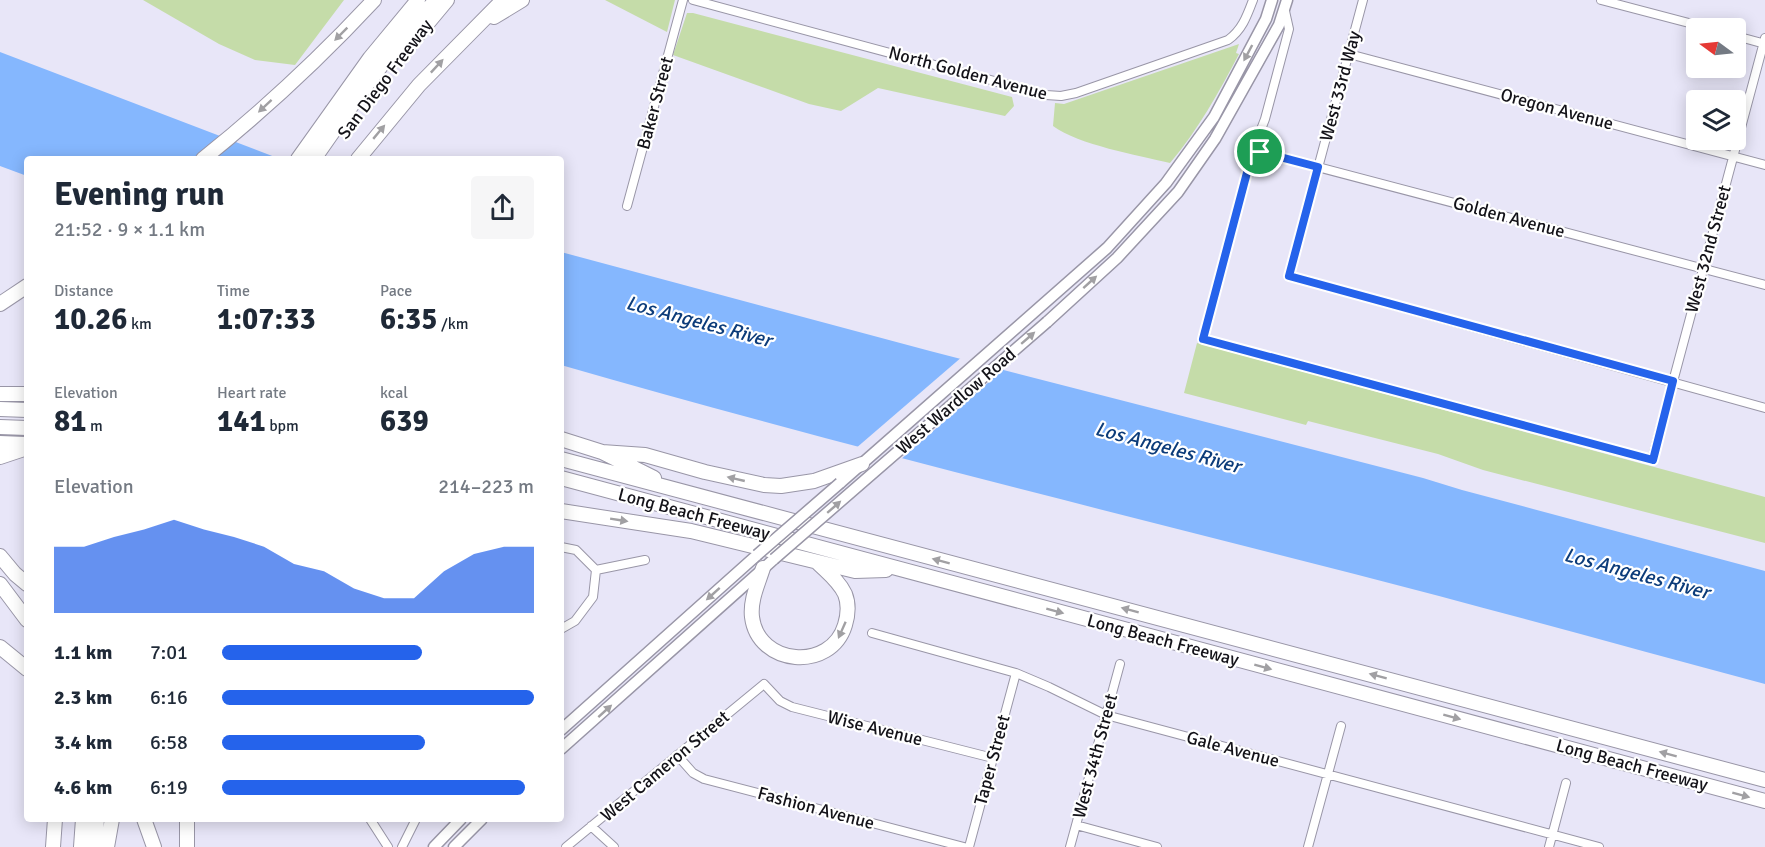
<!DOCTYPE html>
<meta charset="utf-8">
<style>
body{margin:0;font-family:Signika,sans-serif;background:#f6f6f7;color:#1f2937;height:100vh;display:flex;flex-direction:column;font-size:22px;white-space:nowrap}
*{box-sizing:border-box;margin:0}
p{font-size:20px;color:#747a83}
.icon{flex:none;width:33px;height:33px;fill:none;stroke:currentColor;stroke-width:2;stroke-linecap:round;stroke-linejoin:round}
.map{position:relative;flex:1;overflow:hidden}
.side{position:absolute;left:24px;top:156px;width:540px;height:666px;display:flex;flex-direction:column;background:#fff;border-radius:6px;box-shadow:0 3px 15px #0003}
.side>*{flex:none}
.needle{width:39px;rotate:285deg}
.fabs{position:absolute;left:1686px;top:18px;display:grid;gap:12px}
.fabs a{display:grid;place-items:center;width:60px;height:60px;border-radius:6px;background:#fff;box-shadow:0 3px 15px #0003;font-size:30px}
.pin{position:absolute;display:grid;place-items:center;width:51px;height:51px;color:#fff;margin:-26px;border:3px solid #fff;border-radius:50%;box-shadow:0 2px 6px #0007}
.round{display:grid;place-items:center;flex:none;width:63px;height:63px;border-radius:6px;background:#f6f6f7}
.headline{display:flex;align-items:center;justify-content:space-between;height:102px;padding:0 30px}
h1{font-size:33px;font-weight:800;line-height:45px}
.figures{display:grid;grid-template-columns:repeat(3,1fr);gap:9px;height:102px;padding:6px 30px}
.figures div{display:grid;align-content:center}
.figures b{font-size:30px;font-weight:800}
.figures small{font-size:16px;font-weight:400}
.figures p{font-size:16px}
.chart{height:168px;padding:12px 30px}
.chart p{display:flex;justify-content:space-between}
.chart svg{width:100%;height:108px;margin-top:6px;fill:#2563eb;opacity:.7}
ul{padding:0 30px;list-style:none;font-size:20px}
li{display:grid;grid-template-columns:96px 72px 1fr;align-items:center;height:45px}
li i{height:15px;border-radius:8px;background:#2563eb}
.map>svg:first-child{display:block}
</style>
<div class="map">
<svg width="1765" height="847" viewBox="0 0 1765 847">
<rect width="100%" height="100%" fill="#e8e6f8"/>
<path fill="#c5dca9" d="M143 0H344L295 65 255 60 219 44Z
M605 0H675L667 32Z
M687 13H693L1012 97 1014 106 1005 116 878 88 841 111 809 104 673 55Z
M1239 44 1236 53 1239 54C1219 92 1198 130 1170 163 1137 155 1079 145 1053 126L1055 103 1064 104Z
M1197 343 1765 497V543L1483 470 1438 454 1308 421 1306 425 1184 393Z"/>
<path fill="#85b7fe" d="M0 52 280 159H27V176L0 166Z
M561 252 930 351 1423 478 1462 490 1765 571V684C1656 655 1548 625 1439 596 1146 520 852 449 561 365Z"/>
<path fill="#e8e6f8" d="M963 356 1006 367 899 461 855 449Z"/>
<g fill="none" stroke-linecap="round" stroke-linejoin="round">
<defs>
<path id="minor" d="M693 0 1046 95 1061 96 1076 93 1228 40C1242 30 1247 16 1253 0
M1363 0 1289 276 1765 408
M1601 0 1708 28
M1285 11 1289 29 1265 119 1253 150 1203 339 1652 460 1765 38
M1736 36 1765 44
M1349 54 1765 165
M1253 150 1765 285
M627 206 683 0
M561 547 576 550 596 570
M596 570 645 560
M561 629 575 621 593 597 596 570
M872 633 1016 673 1049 687 1106 715 1599 847
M677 755 693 773 704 779 964 847
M370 819 388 847
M1076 825 1157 847
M591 826 614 847
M402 847 416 819
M566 847 764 684 780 701 792 707 993 758
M969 847 1016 673
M1070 847 1120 664
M1308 847 1341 726
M1549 847 1566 783"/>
<path id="secondary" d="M1047 322 1117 258 1178 192 1215 139 1279 25 1287 0
M840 483 1107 248 1166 183 1214 117 1266 19 1272 0
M561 730 757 555
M561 749 774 559
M434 847 461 819
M454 847 482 819"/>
<path id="motorway" d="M494 17 522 0
M402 54 447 0
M203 159C264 110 321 57 374 0
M298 159 370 58 418 0
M314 159C352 104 391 49 436 0
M358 159 419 85 503 0
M0 304 27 286
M0 394H27
M0 409 27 410
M0 427 27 428
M561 439 602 452 654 478
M0 443 25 444
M602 452 645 455 705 472 764 485 781 486 814 481 862 464
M0 457 27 448
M561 459 1765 780
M561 478 1765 801
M561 511 691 531 855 571 886 570
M0 556 15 574 27 584
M763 568C758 584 750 600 752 617 758 666 831 672 845 625 848 615 849 604 845 594 839 581 827 572 818 563
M0 584 27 620
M0 647 27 669
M144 819 154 847
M187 819V847
M53 847 55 819
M81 847 83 819
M95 847 97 819
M107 847 112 819"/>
</defs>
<use href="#minor" stroke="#9996a7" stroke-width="10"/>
<use href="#secondary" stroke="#9996a7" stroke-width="13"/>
<use href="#motorway" stroke="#9996a7" stroke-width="16"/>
<use href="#minor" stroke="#fff" stroke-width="8"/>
<use href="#secondary" stroke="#fff" stroke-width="10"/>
<use href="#motorway" stroke="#fff" stroke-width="14"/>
<defs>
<path id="secondary-bridge" d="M757 555 840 483
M774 559 1047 322"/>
</defs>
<use href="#secondary-bridge" stroke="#9996a7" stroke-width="13" stroke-linecap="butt"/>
<use href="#secondary-bridge" stroke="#fff" stroke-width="10"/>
</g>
<defs><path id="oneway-solid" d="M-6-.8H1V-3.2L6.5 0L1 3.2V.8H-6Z" transform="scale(1.5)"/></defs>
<g fill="#a1a0a3">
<use href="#oneway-solid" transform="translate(341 34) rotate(135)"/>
<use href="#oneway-solid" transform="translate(1248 53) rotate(118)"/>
<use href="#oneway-solid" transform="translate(437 66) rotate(-47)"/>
<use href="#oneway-solid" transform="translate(265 106) rotate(137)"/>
<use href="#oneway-solid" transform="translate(379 132) rotate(-50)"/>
<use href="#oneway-solid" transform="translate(1090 282) rotate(-42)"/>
<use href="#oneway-solid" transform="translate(1028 338) rotate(-41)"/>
<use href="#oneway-solid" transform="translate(736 479) rotate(-167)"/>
<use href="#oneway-solid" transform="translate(834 507) rotate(-41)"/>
<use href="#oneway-solid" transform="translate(619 520) rotate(9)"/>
<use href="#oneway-solid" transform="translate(941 561) rotate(-165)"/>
<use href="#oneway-solid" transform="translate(713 594) rotate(138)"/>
<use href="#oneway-solid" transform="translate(1130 610) rotate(-165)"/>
<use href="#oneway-solid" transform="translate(1055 611) rotate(15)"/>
<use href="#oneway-solid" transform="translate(842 630) rotate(114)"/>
<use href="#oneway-solid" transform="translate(1263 667) rotate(15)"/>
<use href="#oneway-solid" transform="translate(1378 676) rotate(-165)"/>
<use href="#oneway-solid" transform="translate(605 711) rotate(-42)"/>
<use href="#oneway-solid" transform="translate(1452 717) rotate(15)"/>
<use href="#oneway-solid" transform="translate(1668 754) rotate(-165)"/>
<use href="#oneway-solid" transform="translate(1741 795) rotate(15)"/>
</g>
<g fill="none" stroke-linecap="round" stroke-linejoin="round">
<defs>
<path id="route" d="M1253 150 1318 167 1289 276 1673 381 1653 460 1203 339Z"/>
</defs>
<use href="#route" stroke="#fff" stroke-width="12"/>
<use href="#route" stroke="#2563eb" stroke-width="8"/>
</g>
<g text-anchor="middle" stroke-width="4.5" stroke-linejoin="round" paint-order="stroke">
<g font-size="18" fill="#131218" stroke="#fff">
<text transform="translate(968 73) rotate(15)" y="6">North Golden Avenue</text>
<text transform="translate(385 79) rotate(-53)" y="6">San Diego Freeway</text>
<text transform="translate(1340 86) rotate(-75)" y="6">West 33rd Way</text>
<text transform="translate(655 103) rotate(-75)" y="6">Baker Street</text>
<text transform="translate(1557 109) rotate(15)" y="6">Oregon Avenue</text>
<text transform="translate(1509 217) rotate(15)" y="6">Golden Avenue</text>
<text transform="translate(1708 249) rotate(-75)" y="6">West 32nd Street</text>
<text transform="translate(956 401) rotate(-41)" y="6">West Wardlow Road</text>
<text transform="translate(694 514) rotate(15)" y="6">Long Beach Freeway</text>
<text transform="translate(1163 640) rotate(15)" y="6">Long Beach Freeway</text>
<text transform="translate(875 728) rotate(14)" y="6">Wise Avenue</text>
<text transform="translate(1233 749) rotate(15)" y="6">Gale Avenue</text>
<text transform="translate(1095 756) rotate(-75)" y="6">West 34th Street</text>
<text transform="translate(992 760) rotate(-75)" y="6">Taper Street</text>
<text transform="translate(1632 765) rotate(15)" y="6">Long Beach Freeway</text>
<text transform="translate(665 766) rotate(-40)" y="6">West Cameron Street</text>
<text transform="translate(816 808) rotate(15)" y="6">Fashion Avenue</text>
</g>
<g font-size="20" font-style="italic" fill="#0c3c7a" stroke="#fff">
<text transform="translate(699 321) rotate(15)" y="7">Los Angeles River</text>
<text transform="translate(1168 447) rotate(15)" y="7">Los Angeles River</text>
<text transform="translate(1637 573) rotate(15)" y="7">Los Angeles River</text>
</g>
</g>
</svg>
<div class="fabs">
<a><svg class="needle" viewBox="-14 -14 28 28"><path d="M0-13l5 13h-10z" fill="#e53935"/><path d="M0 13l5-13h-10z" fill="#747a83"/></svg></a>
<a><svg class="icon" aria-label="layers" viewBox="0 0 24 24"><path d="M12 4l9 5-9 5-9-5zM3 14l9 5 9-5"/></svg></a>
</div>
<div class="pin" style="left:1260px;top:152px;background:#1e9e55"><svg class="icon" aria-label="arrive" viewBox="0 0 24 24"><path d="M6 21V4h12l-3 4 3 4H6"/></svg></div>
<section class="side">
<div class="headline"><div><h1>Evening run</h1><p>21:52 · 9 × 1.1 km</p></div><a class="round"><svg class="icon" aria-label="share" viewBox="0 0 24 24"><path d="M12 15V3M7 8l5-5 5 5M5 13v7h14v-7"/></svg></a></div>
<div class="figures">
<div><p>Distance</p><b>10.26<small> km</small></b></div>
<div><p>Time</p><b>1:07:33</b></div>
<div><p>Pace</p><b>6:35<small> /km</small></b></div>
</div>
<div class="figures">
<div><p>Elevation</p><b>81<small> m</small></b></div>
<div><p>Heart rate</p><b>141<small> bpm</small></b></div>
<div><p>kcal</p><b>639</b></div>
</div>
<div class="chart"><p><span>Elevation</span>214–223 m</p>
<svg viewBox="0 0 160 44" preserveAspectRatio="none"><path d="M0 44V17L10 17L20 13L30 10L40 6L50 10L60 13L70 17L80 24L90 27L100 34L110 38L120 38L130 27L140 20L150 17L160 17V44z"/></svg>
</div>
<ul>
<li><b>1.1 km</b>7:01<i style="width:64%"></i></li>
<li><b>2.3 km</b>6:16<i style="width:100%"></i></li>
<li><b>3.4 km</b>6:58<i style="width:65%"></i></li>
<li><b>4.6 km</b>6:19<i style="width:97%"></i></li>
</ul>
</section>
</div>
